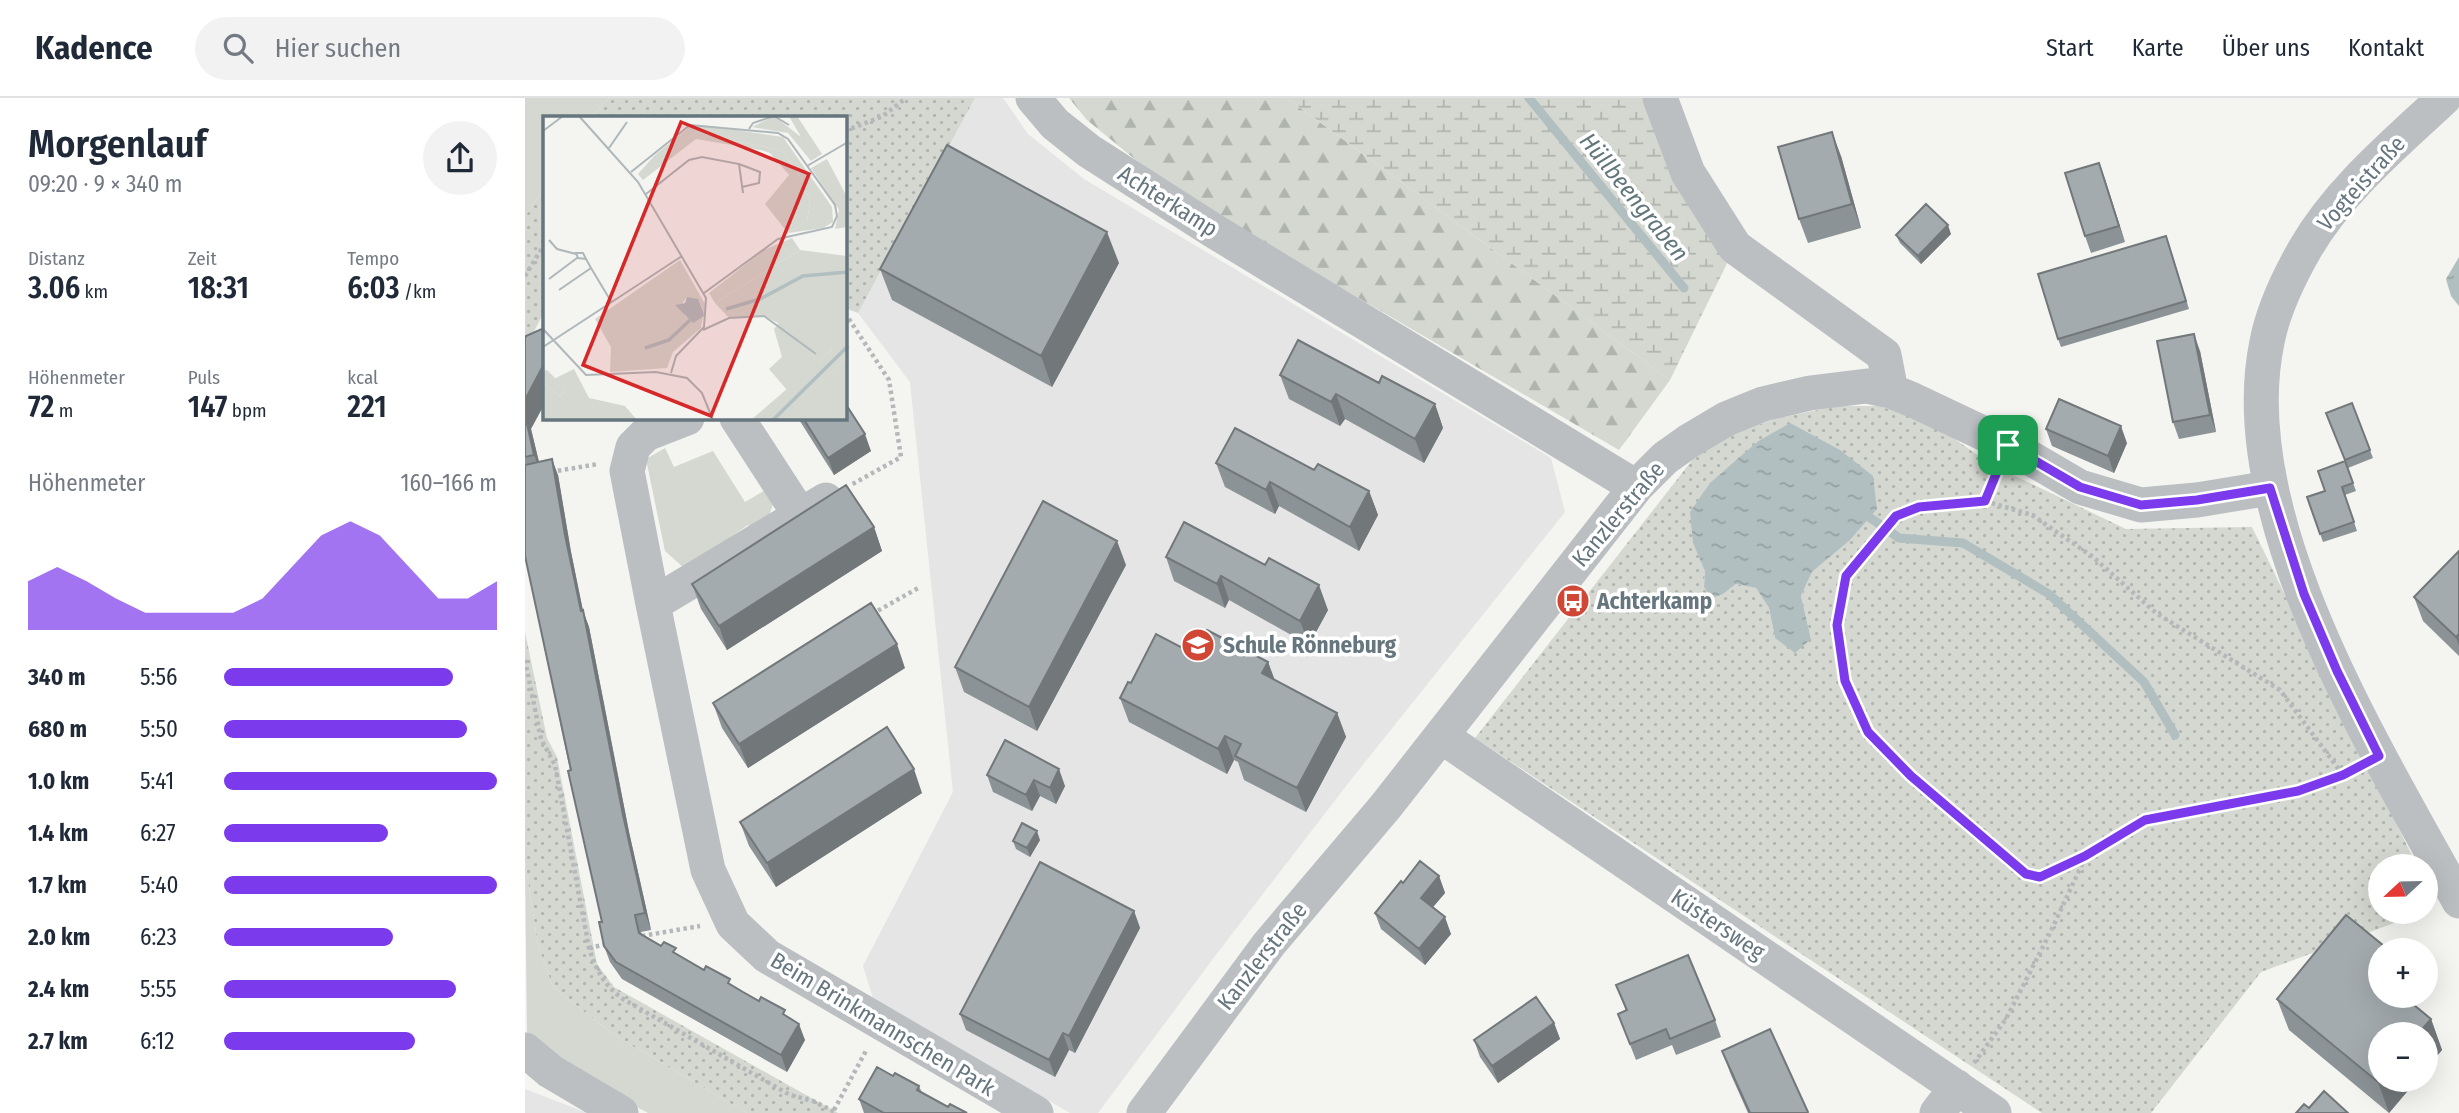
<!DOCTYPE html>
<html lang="de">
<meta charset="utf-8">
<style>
body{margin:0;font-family:"Fira Sans Condensed",sans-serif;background:#f2f2f3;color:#1f2937;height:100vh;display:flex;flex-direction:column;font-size:26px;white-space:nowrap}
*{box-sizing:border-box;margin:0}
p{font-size:23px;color:#747a83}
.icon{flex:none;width:38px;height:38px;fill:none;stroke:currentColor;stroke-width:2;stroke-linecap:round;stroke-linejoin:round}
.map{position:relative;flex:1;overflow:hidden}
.sheet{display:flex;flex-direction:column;background:#fff;width:525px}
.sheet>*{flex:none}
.needle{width:46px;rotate:248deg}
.buttons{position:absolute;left:1843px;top:756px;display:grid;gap:14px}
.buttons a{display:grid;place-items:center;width:70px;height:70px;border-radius:50%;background:#fff;box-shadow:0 7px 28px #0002;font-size:35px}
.pin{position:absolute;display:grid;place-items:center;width:60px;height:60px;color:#fff;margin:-30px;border-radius:14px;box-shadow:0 4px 10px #0006}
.round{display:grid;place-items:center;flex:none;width:74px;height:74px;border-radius:37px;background:#f2f2f3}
.summary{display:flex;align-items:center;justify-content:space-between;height:119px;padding:0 28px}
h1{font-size:38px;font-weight:600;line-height:52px}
.figures{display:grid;grid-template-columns:repeat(3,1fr);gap:10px;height:119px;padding:7px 28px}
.figures div{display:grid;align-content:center}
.figures b{font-size:30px;font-weight:600}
.figures small{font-size:19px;font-weight:400}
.figures p{font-size:19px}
.chart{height:196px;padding:14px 28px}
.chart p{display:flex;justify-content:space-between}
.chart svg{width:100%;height:126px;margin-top:7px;fill:#7c3aed;opacity:.7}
ul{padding:0 28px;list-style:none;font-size:23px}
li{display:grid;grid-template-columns:112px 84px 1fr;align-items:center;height:52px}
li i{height:18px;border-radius:9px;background:#7c3aed}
header{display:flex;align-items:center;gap:42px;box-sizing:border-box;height:98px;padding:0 35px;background:#fff;border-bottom:2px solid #e0e1e3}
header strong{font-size:33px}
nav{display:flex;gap:38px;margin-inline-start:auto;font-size:24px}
.search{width:490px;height:63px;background:#f2f2f3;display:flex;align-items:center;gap:18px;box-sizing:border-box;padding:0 24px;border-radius:38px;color:#747a83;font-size:26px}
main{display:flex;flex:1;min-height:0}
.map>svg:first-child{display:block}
</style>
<header>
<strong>Kadence</strong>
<div class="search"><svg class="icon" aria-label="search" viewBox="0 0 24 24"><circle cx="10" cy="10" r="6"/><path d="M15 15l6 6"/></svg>Hier suchen</div>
<nav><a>Start</a><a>Karte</a><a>Über uns</a><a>Kontakt</a></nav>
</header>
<main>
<section class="sheet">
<div class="summary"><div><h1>Morgenlauf</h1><p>09:20 · 9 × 340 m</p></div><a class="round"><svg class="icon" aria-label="share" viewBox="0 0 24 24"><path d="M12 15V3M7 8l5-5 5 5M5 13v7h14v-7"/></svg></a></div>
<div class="figures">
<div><p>Distanz</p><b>3.06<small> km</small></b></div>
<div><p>Zeit</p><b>18:31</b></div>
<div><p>Tempo</p><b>6:03<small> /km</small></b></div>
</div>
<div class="figures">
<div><p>Höhenmeter</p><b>72<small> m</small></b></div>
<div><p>Puls</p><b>147<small> bpm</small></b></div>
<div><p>kcal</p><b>221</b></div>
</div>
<div class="chart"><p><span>Höhenmeter</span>160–166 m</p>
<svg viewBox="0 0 160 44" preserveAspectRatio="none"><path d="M0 44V27L10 22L20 27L30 33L40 38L50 38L60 38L70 38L80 33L90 22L100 11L110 6L120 11L130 22L140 33L150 33L160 27V44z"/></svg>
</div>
<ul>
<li><b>340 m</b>5:56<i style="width:84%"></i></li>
<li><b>680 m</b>5:50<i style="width:89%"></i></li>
<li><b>1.0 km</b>5:41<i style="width:100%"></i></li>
<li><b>1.4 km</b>6:27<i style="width:60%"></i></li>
<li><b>1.7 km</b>5:40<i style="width:100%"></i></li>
<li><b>2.0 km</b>6:23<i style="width:62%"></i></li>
<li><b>2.4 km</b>5:55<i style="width:85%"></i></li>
<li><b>2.7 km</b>6:12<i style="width:70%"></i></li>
</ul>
</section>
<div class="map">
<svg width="1934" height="1015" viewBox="0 0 1934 1015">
<defs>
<pattern id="forest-firs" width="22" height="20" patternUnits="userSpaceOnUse" patternTransform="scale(1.75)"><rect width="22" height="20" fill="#d4d8d0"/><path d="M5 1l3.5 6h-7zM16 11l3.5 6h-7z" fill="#b0b4ae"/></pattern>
<pattern id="wetland-marsh" width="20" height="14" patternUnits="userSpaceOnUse" patternTransform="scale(1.75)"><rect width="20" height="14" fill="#d4d8d0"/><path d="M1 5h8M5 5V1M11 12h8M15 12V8" fill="none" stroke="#b0b4ae"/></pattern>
<pattern id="park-dots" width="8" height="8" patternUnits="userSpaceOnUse" patternTransform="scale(1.75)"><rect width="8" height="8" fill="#d4d8d0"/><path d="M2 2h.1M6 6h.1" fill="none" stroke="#b0b4ae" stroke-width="1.8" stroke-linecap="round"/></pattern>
<pattern id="water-ripples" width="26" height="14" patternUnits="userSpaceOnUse" patternTransform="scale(1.75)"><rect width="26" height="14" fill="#b1bfc1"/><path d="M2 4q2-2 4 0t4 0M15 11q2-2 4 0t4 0" fill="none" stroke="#94a0a2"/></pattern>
</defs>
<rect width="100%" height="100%" fill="#f4f4f1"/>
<path fill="#e4e5e4" d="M450 0H478L503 36 559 81 1026 360 1040 414 828 679 690 858 573 1015H545L348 900 338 868 428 694 385 284 333 215Z
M0 991 62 1015H0Z"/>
<path fill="#d4d8d0" d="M0 0H84L66 19H19V90L0 119Z
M140 350 149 369 188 353 220 404 242 391 249 404 240 428 228 434 223 427 160 471 140 453 121 361Z
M0 764 13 847 28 889 89 937 222 1015H123L97 1001 2 937Z"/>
<path fill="url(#forest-firs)" d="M544 0H762L1145 282 1094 352 645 90 562 22Z"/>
<path fill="url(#wetland-marsh)" d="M762 0H1135L1210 149 1145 282Z"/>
<path fill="url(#park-dots)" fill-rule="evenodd" d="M84 0H450L333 215 320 210V19H66Z
M19 90V214L0 251V119Z
M1311 308H1353L1401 321 1467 367 1601 431 1727 429 1892 768H1855V814H1899L1736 874 1626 1015H1517L950 640 1179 347 1249 321ZM1232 344 1324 443 1287 474 1276 498 1286 541 1250 540 1244 510 1231 490 1211 486 1198 496 1179 489 1180 473 1211 364Z
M0 534 22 640 32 659 72 866 89 889 313 1015H222L89 937 28 889 13 847 0 764Z"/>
<path fill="url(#water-ripples)" d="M1934 159V208L1926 198 1921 181Z
M1265 325 1315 352 1348 378 1352 411 1324 443 1287 474 1276 498 1286 541 1270 555 1250 540 1244 510 1231 490 1211 486 1198 496 1187 500 1179 489 1180 473 1168 445 1165 414 1185 385 1232 344Z"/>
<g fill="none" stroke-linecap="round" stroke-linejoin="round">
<path stroke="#b1bfc1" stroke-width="9" d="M1004 0 1159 190
M1337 414 1374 440 1438 445 1524 496 1619 584 1650 637"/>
<path stroke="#b5b8ba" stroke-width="4.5" stroke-dasharray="3.5 3.5" stroke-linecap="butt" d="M320 33 358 18 381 0
M0 178 19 147
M320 215 364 282 376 359 326 387
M26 374 73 366
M1472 375 1460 403 1394 409 1371 418 1321 478 1312 527 1319 583 1343 634 1386 679 1501 777 1515 780 1561 758
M1460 403 1507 417 1568 459 1631 515 1755 592 1818 677
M347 516 395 489
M0 562 16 641 30 667 64 850C71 872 79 887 98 901L265 997 288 1003 312 1015
M117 838 175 828
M64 850 82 846
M1449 965 1481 921 1524 837 1561 758 1620 722 1773 693 1828 672
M309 1012 342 951"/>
<path stroke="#bbbfc2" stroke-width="35" d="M508 0 530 26 564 53 689 133 1111 389
M1135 0 1163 75 1210 149 1359 257 1366 293
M1919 0C1870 46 1814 92 1780 151 1764 179 1748 212 1742 244 1705 420 1852 652 1934 803
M212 320 275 417
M301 402 128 506 183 772 208 826 242 858 511 1015
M128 506 102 373 108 349 121 336 162 320
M916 638 1469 1015
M0 952 25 973 96 1015
M619 1015 744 846 861 708 1111 389 1140 360 1164 343 1201 321 1238 306 1285 295 1342 288 1366 293 1388 302 1483 347 1555 389 1616 407 1672 402 1745 390
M1412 1015 1432 989"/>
</g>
<path fill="#8c9396" d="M1316 58 1336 130 1283 145 1274 121Z
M1574 65 1600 144 1566 155 1560 138Z
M1426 136 1396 166 1375 145 1371 137Z
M1644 146 1664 211 1536 249 1533 241Z
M594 165 527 289 367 202 355 171Z
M0 240 6 331 14 364 33 377 46 454 58 513 64 529 104 734 126 832 116 834 117 836 262 919 280 942 262 974 97 881 85 864 79 848 77 824 0 458Z
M1675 253 1691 334 1654 341 1648 324Z
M755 277 854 285 910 306 918 330 899 365 820 321 815 328 764 301Z
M1827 305 1848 360 1823 370 1801 315Z
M273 320H320L346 353 309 377Z
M1521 331 1602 345 1589 375 1527 348Z
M1820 363 1831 393 1820 397 1832 433 1798 444 1782 399 1800 393Z
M691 365 789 372 844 393 853 417 834 453 754 408 750 416 700 389Z
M349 429 357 453 202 552 176 511 167 486Z
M1934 453V558L1898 523 1889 499Z
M641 459 803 512 784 547 704 502 700 510 649 483Z
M601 467 512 633 439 594 430 569Z
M669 556 743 564 749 581 812 615 821 639 781 714 719 682 713 664 709 662 702 676 604 624 595 600 606 585Z
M380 570 223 670 197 630 188 605Z
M480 642 540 688 531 706 515 698 507 713 468 694 462 677Z
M397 695 251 789 224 748 215 724Z
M515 742 505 759 491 751 488 743Z
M914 778 920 795 908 809 926 836 900 867 856 831 850 815 878 785Z
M609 813 615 830 550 955 544 952 530 979 441 932 435 916Z
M1091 887 1190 922 1196 939 1151 957 1147 947 1111 962 1093 916 1101 913Z
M1855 898 1906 921 1917 952 1864 1015 1764 932 1752 901Z
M1029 925 1035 941 973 985 955 959 949 942Z
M1245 931 1283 1015H1223L1206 977 1197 953Z
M368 978 394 988 397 995 423 1009 442 1015H339L334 1001Z"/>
<path fill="#72787a" d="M1307 34 1316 58 1336 130 1327 106Z
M1574 65 1580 81 1600 144 1594 128Z
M1423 127 1426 136 1396 166 1393 158Z
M582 134 594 165 527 289 516 258Z
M1669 236 1675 253 1691 334 1685 317Z
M19 266V307L6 331 18 381 9 357 0 317V302Z
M811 296 820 321 815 328 806 304Z
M910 306 918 330 899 365 890 341Z
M1596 328 1602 345 1589 375 1583 358Z
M340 336 346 353 309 377 303 360Z
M27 361 33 377 46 454 58 513 64 529 104 734 126 832 120 815 98 717 40 437Z
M745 384 754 408 750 416 741 392Z
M844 393 853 417 834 453 825 429Z
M349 429 357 453 202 552 194 528Z
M592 443 601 467 512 633 504 609Z
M696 478 704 502 700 510 692 486Z
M794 487 803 512 784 547 775 523Z
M1934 536V548L1931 539Z
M372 546 380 570 223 670 214 646Z
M743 564 752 588 737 575Z
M812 615 821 639 781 714 772 690Z
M700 638 709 662 702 676 693 651Z
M389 671 397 695 251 789 242 765Z
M534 671 540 688 531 706 525 690Z
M509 682 515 698 507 713 501 697Z
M512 733 515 742 505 759 502 750Z
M914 778 920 795 902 816 896 800Z
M609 813 615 830 550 955 544 938Z
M920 819 926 836 900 867 894 851Z
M1906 921 1917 952 1900 972V936H1893Z
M1029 925 1035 941 973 985 967 968Z
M274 926 280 942 262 974 256 957Z
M538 935 544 952 530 979 524 962Z
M1855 982H1892L1864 1015 1853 984Z"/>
<path fill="#a3abaf" stroke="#72787a" stroke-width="2" d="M1307 34 1327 106 1274 121 1253 49Z
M422 47 582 134 516 258 355 171Z
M1574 65 1594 128 1560 138 1540 75Z
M1401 106 1423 127 1393 158 1371 137Z
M1641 138 1661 203 1533 241 1513 176Z
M19 230V266L0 302V240L1 238Z
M1669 236 1685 317 1648 324 1632 243Z
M773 242 854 285 857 278 910 306 890 341 811 296 806 304 755 277Z
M1534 301 1596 328 1583 358 1521 331Z
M320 305 340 336 303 360 278 320H320Z
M1827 305 1845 352 1820 362 1801 315Z
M0 317 9 357 0 359Z
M710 330 789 372 793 366 844 393 825 429 745 384 741 392 691 365Z
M27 361 40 437 56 513 58 512 98 717 120 815 110 817 114 835 136 848 139 844 151 850 148 854 179 872 181 868 205 881 203 885 218 894 234 903 236 899 260 912 258 916 274 926 256 957 91 864 79 848 74 824H77L43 673 46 672 0 458V367Z
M1820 363 1828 385 1817 389 1829 424 1795 436 1782 399 1800 393 1793 373Z
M321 387 349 429 194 528 167 486Z
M518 403 592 443 504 609 430 569Z
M659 424 740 467 744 460 794 487 775 523 696 478 692 486 641 459Z
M1934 453V536L1931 539 1889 499Z
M346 505 372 546 214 646 188 605Z
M682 532 743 564 737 575 812 615 772 690 710 658 716 646 700 638 693 651 595 600 603 584 606 585 631 536 669 556Z
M362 629 389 671 242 765 215 724Z
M480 642 534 671 525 690 509 682 501 697 462 677Z
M497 725 512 733 502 750 488 743Z
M895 763 914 778 896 800 920 819 894 851 850 815 876 783 878 785Z
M515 764 609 813 544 938 538 935 524 962 435 916Z
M1821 817 1864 852H1855V898H1878L1906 921 1893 936H1855V982L1853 984 1752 901Z
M1163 857 1190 922 1145 941 1141 931 1105 946 1093 916 1102 912 1091 887Z
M1011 899 1029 925 967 968 949 942Z
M1245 931 1283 1014 1282 1015H1225L1197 953Z
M352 969 368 978 370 975 394 988 392 992 423 1009 425 1006 442 1015H359L334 1001Z
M1799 993 1823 1015H1771L1779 1006 1784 1010Z"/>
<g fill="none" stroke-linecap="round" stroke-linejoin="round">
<defs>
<path id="route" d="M1483 347 1555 389 1616 407 1672 402 1745 390 1779 496 1812 573 1854 658 1818 677 1773 693 1620 722 1560 758 1515 779 1501 776 1386 678 1343 634 1320 583 1312 527 1321 478 1371 418 1394 409 1460 403Z"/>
</defs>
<use href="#route" stroke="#fff" stroke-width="14"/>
<use href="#route" stroke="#7c3aed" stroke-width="9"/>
</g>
<defs>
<symbol id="bus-disc" viewBox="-11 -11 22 22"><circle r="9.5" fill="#d04835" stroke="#fff"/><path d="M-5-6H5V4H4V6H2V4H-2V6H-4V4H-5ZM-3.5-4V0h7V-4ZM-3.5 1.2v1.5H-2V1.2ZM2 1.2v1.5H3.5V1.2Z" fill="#fff"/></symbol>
<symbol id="school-disc" viewBox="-11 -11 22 22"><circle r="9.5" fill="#d04835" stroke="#fff"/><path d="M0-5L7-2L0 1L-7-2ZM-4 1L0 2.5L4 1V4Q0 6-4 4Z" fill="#fff"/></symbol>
</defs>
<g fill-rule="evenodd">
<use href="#bus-disc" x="1029" y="484" width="38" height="38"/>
<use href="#school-disc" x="654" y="528" width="38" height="38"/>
</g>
<g text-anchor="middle" stroke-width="7" stroke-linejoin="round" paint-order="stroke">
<g font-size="23" fill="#66767e" stroke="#fff">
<text transform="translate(1836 85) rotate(-48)" y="8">Vogteistraße</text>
<text transform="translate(643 103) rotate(32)" y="8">Achterkamp</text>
<text transform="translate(1093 416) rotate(-50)" y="8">Kanzlerstraße</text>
<text transform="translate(1193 826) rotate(34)" y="8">Küstersweg</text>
<text transform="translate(737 858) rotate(-52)" y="8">Kanzlerstraße</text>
<text transform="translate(358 926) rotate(31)" y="8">Beim Brinkmannschen Park</text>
</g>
<g font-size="23" font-weight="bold" fill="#66767e" stroke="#fff" text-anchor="start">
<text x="1072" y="511">Achterkamp</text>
<text x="698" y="555">Schule Rönneburg</text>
</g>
<g font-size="24" font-style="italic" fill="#62777c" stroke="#fff">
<text transform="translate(1109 99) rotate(51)" y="8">Hüllbeengraben</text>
</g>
</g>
<g transform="translate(18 18)">
<rect width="304" height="304" fill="#f4f4f1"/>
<path d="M159 9 240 21 289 91 290 106 280 112 245 117 264 105 267 87 261 66 239 35 153 16 118 43 112 39 148 10ZM4 254 23 273 17 281 0 266V255Z" fill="#d4d8d0"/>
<path d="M231 0 258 21 246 0H254L279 38 268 45 245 17 209 11ZM284 43 304 81V111L292 113 296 94 268 52ZM249 122 257 134 172 187 166 177 221 134ZM304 241V304H239L240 302ZM31 253 46 282 82 290 94 304H0V266L17 281 23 273 11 263Z" fill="#d4d8d0"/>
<path d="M257 134 304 140V241L239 304H208L289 234 221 200 186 202 172 187Z" fill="#d4d8d0"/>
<path d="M153 16 239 35 261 66 267 87 264 105 245 117 222 88 246 59 227 37 218 34 153 23 100 64 95 58 112 39 118 42ZM137 144 162 188 158 212 130 236 124 252 67 256 68 231 52 203ZM144 181 157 187 160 195 143 201 139 188Z" fill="#d4d8d0" fill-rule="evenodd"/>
<path d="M239 203 289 234 244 274 226 253 239 241 231 213Z" fill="#d4d8d0"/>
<path d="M144 181 155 183 160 195 161 200 150 207 132 189 142 187Z" fill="#b1bfc1"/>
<path fill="none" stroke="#b1bfc1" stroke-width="3.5" d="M183 193 217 183 260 160 305 156M102 232 126 224 147 204M230 304 305 230"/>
<path fill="none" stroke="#aeb7b9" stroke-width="2" d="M36 0 95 66 163 182 161 211 133 240 128 257M206 13 210 7 231 0 246 9M0 15 20 0M66 32 84 6M196 48 217 56 216 67 199 71M264 50 305 26M88 56 147 9 235 17 245 23 292 89 294 100 289 111 235 123 161 177M103 78 146 44 159 41 196 48 200 77M6 124 14 133 33 138M43 143 35 142 33 137H40L43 143 48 152 69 187M6 163 34 142M16 174 48 152M0 213 43 259 113 256 144 262 159 277 170 304M160 214 186 202 221 200 273 238M0 231 139 140"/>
<path fill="#d62828" fill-opacity="0.15" stroke="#d62828" stroke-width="3.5" d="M138 6 266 58 168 300 40 249Z"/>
<rect width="304" height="304" fill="none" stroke="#66767e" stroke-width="3.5"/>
</g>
</svg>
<div class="buttons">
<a><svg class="needle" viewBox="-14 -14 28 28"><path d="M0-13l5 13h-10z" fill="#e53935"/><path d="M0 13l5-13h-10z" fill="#747a83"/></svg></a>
<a>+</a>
<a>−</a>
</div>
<div class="pin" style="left:1483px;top:347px;background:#1e9e55"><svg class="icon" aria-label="arrive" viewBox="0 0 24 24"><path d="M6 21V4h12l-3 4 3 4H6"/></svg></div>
</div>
</main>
